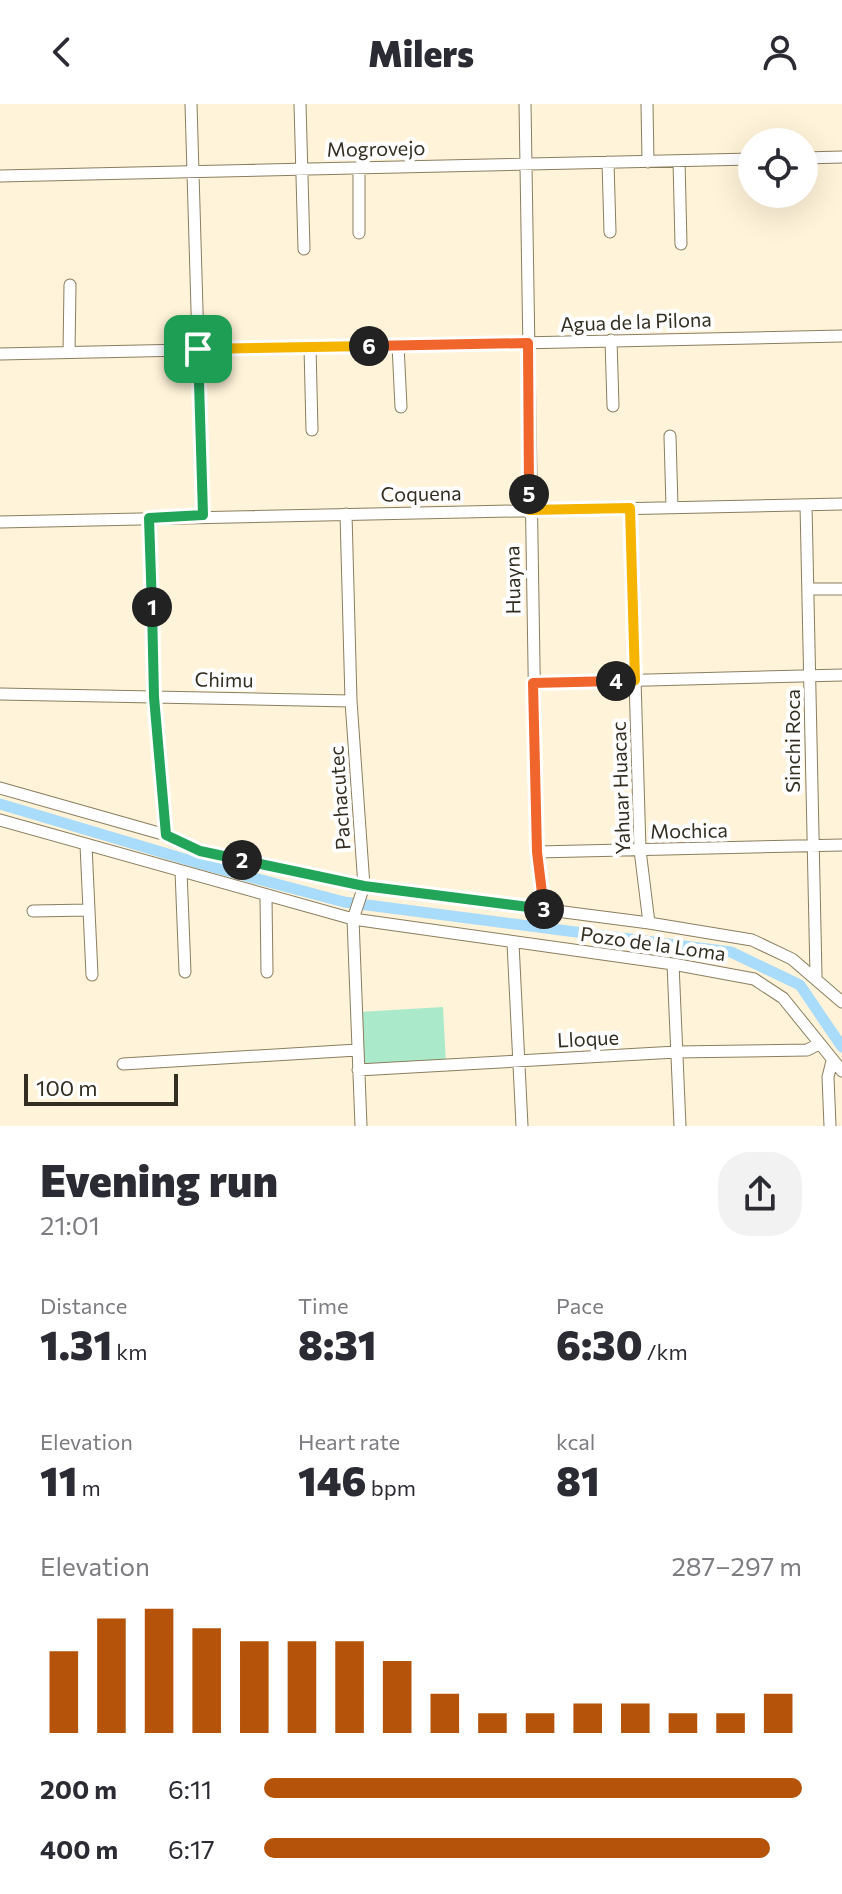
<!DOCTYPE html>
<meta charset="utf-8">
<style>
body{margin:0;font-family:Commissioner,sans-serif;background:#f2f2f3;color:#2b2b33;height:100vh;display:flex;flex-direction:column;font-size:30px;white-space:nowrap}
*{box-sizing:border-box;margin:0}
p{font-size:26px;color:#7c7c81}
.icon{flex:none;width:44px;height:44px;fill:none;stroke:currentColor;stroke-width:2;stroke-linecap:round;stroke-linejoin:round}
.map{position:relative;height:1022px;overflow:hidden}
.panel{display:flex;flex-direction:column;background:#fff;flex:1}
.panel>*{flex:none}
.controls{position:absolute;left:738px;top:24px;display:grid;gap:16px}
.controls a{display:grid;place-items:center;width:80px;height:80px;border-radius:50%;background:#fff;box-shadow:0 8px 32px #0002;font-size:40px}
.scale{position:absolute;left:24px;bottom:20px;width:154px;box-sizing:border-box;padding-left:8px;border:4px solid #332e21;border-top:0;font-size:22px;line-height:28px;white-space:nowrap;color:#332e21;-webkit-text-stroke:6px #fff;paint-order:stroke}
.pin{position:absolute;display:grid;place-items:center;width:68px;height:68px;color:#fff;margin:-34px;border-radius:16px;box-shadow:0 4px 12px #0006}
.km{position:absolute;width:40px;height:40px;margin:-20px;border-radius:50%;background:#222;color:#fff;font-size:22px;line-height:40px;text-align:center}
.round{display:grid;place-items:center;flex:none;width:84px;height:84px;border-radius:32px;background:#f2f2f3}
.overview{display:flex;align-items:center;justify-content:space-between;height:136px;padding:0 40px}
h1{font-size:44px;font-weight:800;line-height:60px}
.figures{display:grid;grid-template-columns:repeat(3,1fr);gap:12px;height:136px;padding:8px 40px}
.figures div{display:grid;align-content:center}
.figures b{font-size:40px;font-weight:800}
.figures small{font-size:22px;font-weight:400}
.figures p{font-size:22px}
.chart{height:224px;padding:16px 40px}
.chart p{display:flex;justify-content:space-between}
.chart svg{width:100%;height:144px;margin-top:8px;stroke:#b45309;stroke-width:6}
ul{padding:0 40px;list-style:none;font-size:26px}
li{display:grid;grid-template-columns:128px 96px 1fr;align-items:center;height:60px}
li i{height:20px;border-radius:10px;background:#b45309}
header{display:flex;justify-content:space-between;align-items:center;height:104px;padding:0 40px;background:#fff;font-size:36px;font-weight:800}
.map>svg:first-child{display:block}
</style>
<header><svg class="icon" aria-label="back" viewBox="0 0 24 24"><path d="M15 5l-7 7 7 7"/></svg>Milers<svg class="icon" aria-label="person" viewBox="0 0 24 24"><circle cx="12" cy="8" r="4"/><path d="M4 21q1-7 8-7t8 7"/></svg></header>
<div class="map">
<svg width="842" height="1022" viewBox="0 0 842 1022">
<rect width="100%" height="100%" fill="#fff3d9"/>
<path fill="#aae9c9" d="M443 903 446 961 361 966 359 908Z"/>
<g fill="none" stroke-linecap="round" stroke-linejoin="round">
<path stroke="#a9dbfb" stroke-width="11" d="M0 700 198 759 344 798 731 848 800 881 842 943"/>
<defs>
<path id="minor" d="M191 0 203 411
M300 0 304 145
M525 0 537 748 545 807
M647 0 648 58
M804 54 842 53
M679 57 681 140
M608 58 610 128
M359 64V129
M0 72 752 55
M611 236 613 302
M398 241 401 303
M310 243 312 326
M69 248 70 181
M0 250 842 232
M670 332 672 403
M806 401 816 872
M630 404 640 746 649 819
M346 410 351 597 364 782 353 815 361 1022
M149 414 154 593 166 731
M0 418 842 400
M808 485H842
M533 579 842 571
M0 590 351 597
M0 684 166 731 200 747 364 782 649 819 752 836 792 855 842 898
M0 716 353 815 673 860 754 875 783 894 842 967
M86 741 92 871
M537 748 842 741
M181 767 185 868
M266 794 267 868
M33 807 89 806
M513 839 522 1022
M673 860 680 1022
M123 960 357 946
M358 966 676 948 807 946 819 940
M830 1022 828 973 832 957"/>
</defs>
<use href="#minor" stroke="#8a7e5f" stroke-width="13"/>
<path stroke="#9b927f" stroke-width="2" stroke-dasharray="4 4" stroke-linecap="butt" d="M640 846 642 828"/>
<use href="#minor" stroke="#fff" stroke-width="11"/>
</g>
<g fill="none" stroke-linecap="round" stroke-linejoin="round">
<defs>
<path id="split-1" d="M152 503 149 414 203 411 198 245"/>
<path id="split-2" d="M152 503 154 593 166 731 200 747 242 756"/>
<path id="split-3" d="M242 756 364 782 544 805"/>
<path id="split-4" d="M544 805 537 748 533 579 616 577"/>
<path id="split-5" d="M529 390V406L630 404 635 576 616 577"/>
<path id="split-6" d="M369 242 528 239 529 390"/>
<path id="split-7" d="M198 245 369 242"/>
</defs>
<use href="#split-1" stroke="#fff" stroke-width="16"/>
<use href="#split-2" stroke="#fff" stroke-width="16"/>
<use href="#split-3" stroke="#fff" stroke-width="16"/>
<use href="#split-4" stroke="#fff" stroke-width="16"/>
<use href="#split-5" stroke="#fff" stroke-width="16"/>
<use href="#split-6" stroke="#fff" stroke-width="16"/>
<use href="#split-7" stroke="#fff" stroke-width="16"/>
<use href="#split-1" stroke="#22a559" stroke-width="10"/>
<use href="#split-2" stroke="#22a559" stroke-width="10"/>
<use href="#split-3" stroke="#22a559" stroke-width="10"/>
<use href="#split-4" stroke="#f0652b" stroke-width="10"/>
<use href="#split-5" stroke="#f5b400" stroke-width="10"/>
<use href="#split-6" stroke="#f0652b" stroke-width="10"/>
<use href="#split-7" stroke="#f5b400" stroke-width="10"/>
</g>
<g text-anchor="middle" stroke-width="8" stroke-linejoin="round" paint-order="stroke">
<g font-size="20" fill="#332e21" stroke="#fff">
<text transform="translate(376 45) rotate(-1)" y="7">Mogrovejo</text>
<text transform="translate(636 218) rotate(-2)" y="7">Agua de la Pilona</text>
<text transform="translate(421 390) rotate(-1)" y="7">Coquena</text>
<text transform="translate(513 476) rotate(-91)" y="7">Huayna</text>
<text transform="translate(224 576) rotate(1)" y="7">Chimu</text>
<text transform="translate(793 637) rotate(-90)" y="7">Sinchi Roca</text>
<text transform="translate(621 684) rotate(-92)" y="7">Yahuar Huacac</text>
<text transform="translate(340 694) rotate(-94)" y="7">Pachacutec</text>
<text transform="translate(689 727) rotate(-1)" y="7">Mochica</text>
<text transform="translate(653 840) rotate(8)" y="7">Pozo de la Loma</text>
<text transform="translate(588 935) rotate(-3)" y="7">Lloque</text>
</g>
</g>
</svg>
<div class="controls">
<a><svg class="icon" aria-label="locate" viewBox="0 0 24 24"><circle cx="12" cy="12" r="6"/><path d="M12 2v4M12 18v4M2 12h4M18 12h4"/></svg></a>
</div>
<div class="scale">100 m</div>
<div class="pin" style="left:198px;top:245px;background:#1e9e55"><svg class="icon" aria-label="arrive" viewBox="0 0 24 24"><path d="M6 21V4h12l-3 4 3 4H6"/></svg></div>
<b class="km" style="left:152px;top:503px">1</b>
<b class="km" style="left:242px;top:756px">2</b>
<b class="km" style="left:544px;top:805px">3</b>
<b class="km" style="left:616px;top:577px">4</b>
<b class="km" style="left:529px;top:390px">5</b>
<b class="km" style="left:369px;top:242px">6</b>
</div>
<section class="panel">
<div class="overview"><div><h1>Evening run</h1><p>21:01</p></div><a class="round"><svg class="icon" aria-label="share" viewBox="0 0 24 24"><path d="M12 15V3M7 8l5-5 5 5M5 13v7h14v-7"/></svg></a></div>
<div class="figures">
<div><p>Distance</p><b>1.31<small> km</small></b></div>
<div><p>Time</p><b>8:31</b></div>
<div><p>Pace</p><b>6:30<small> /km</small></b></div>
</div>
<div class="figures">
<div><p>Elevation</p><b>11<small> m</small></b></div>
<div><p>Heart rate</p><b>146<small> bpm</small></b></div>
<div><p>kcal</p><b>81</b></div>
</div>
<div class="chart"><p><span>Elevation</span>287–297 m</p>
<svg viewBox="0 0 160 44" preserveAspectRatio="none"><path d="M5 44V19M15 44V9M25 44V6M35 44V12M45 44V16M55 44V16M65 44V16M75 44V22M85 44V32M95 44V38M105 44V38M115 44V35M125 44V35M135 44V38M145 44V38M155 44V32"/></svg>
</div>
<ul>
<li><b>200 m</b>6:11<i style="width:100%"></i></li>
<li><b>400 m</b>6:17<i style="width:94%"></i></li>
</ul>
</section>
